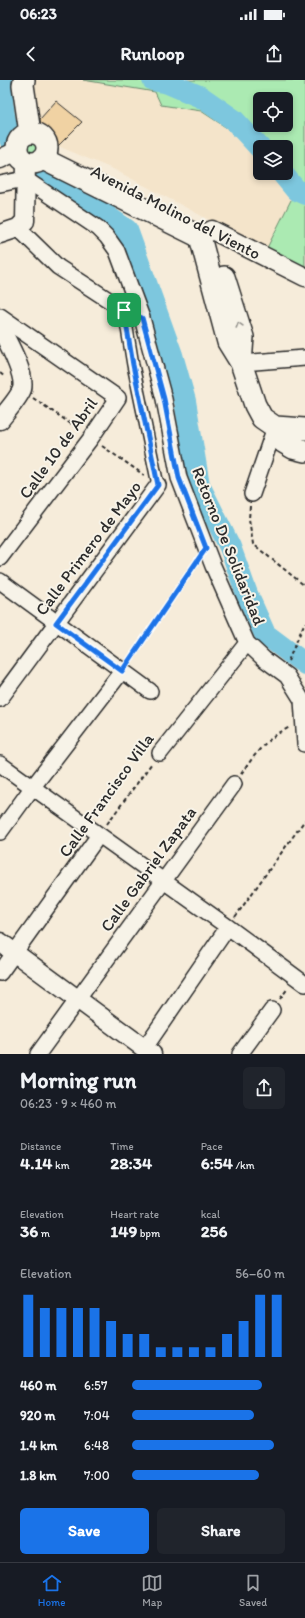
<!DOCTYPE html>
<meta charset="utf-8">
<style>
body{margin:0;font-family:Itim,sans-serif;background:#20242c;color:#f1f3f6;height:100vh;display:flex;flex-direction:column;font-size:15px;white-space:nowrap}
*{box-sizing:border-box;margin:0}
p{font-size:13px;color:#9ea1a6}
.icon{flex:none;width:22px;height:22px;fill:none;stroke:currentColor;stroke-width:2;stroke-linecap:round;stroke-linejoin:round}
.map{position:relative;height:974px;overflow:hidden}
.panel{display:flex;flex-direction:column;background:#171b24;flex:1}
.panel>*{flex:none}
.buttons{position:absolute;left:253px;top:12px;display:grid;gap:8px}
.buttons a{display:grid;place-items:center;width:40px;height:40px;border-radius:6px;background:#171b24;box-shadow:0 2px 6px #0003;font-size:20px}
.pin{position:absolute;display:grid;place-items:center;width:34px;height:34px;color:#fff;margin:-17px;border-radius:8px;box-shadow:0 2px 6px #0006}
.round{display:grid;place-items:center;flex:none;width:42px;height:42px;border-radius:6px;background:#20242c}
.overview{display:flex;align-items:center;justify-content:space-between;height:68px;padding:0 20px}
h1{font-size:22px;font-weight:700;line-height:30px}
.stats{display:grid;grid-template-columns:repeat(3,1fr);gap:6px;height:68px;padding:4px 20px}
.stats div{display:grid;align-content:center}
.stats b{font-size:17px;font-weight:700}
.stats small{font-size:11px;font-weight:400}
.stats p{font-size:11px}
.chart{height:112px;padding:8px 20px}
.chart p{display:flex;justify-content:space-between}
.chart svg{width:100%;height:72px;margin-top:4px;stroke:#1a73e8;stroke-width:6}
.cta{display:flex;gap:8px;margin-top:auto;padding:8px 20px}
.cta a{flex:1;height:46px;border-radius:6px;background:#1a73e8;color:#fff;font-size:16px;font-weight:700;line-height:46px;text-align:center}
.cta a+a{background:#20242c;color:#f1f3f6}
ul{padding:0 20px;list-style:none;font-size:13px}
li{display:grid;grid-template-columns:64px 48px 1fr;align-items:center;height:30px}
li i{height:10px;border-radius:5px;background:#1a73e8}
.status{display:flex;justify-content:space-between;align-items:center;height:28px;padding:0 20px;background:#171b24;direction:ltr}
.status svg{height:11px;fill:currentColor}
header{display:flex;justify-content:space-between;align-items:center;height:52px;padding:0 20px;background:#171b24;font-size:18px;font-weight:700}
.tab-bar{display:flex;justify-content:space-around;align-items:center;height:56px;border-top:1px solid #363941;background:#171b24;font-size:11px;color:#9ea1a6}
.tab-bar a{display:grid;justify-items:center;gap:2px}
.tab-bar .active{color:#1a73e8}
.map>svg:first-child{display:block}
</style>
<div class="status"><b>06:23</b><svg viewBox="0 0 49 12"><path d="M0 12V9h3v3zM5 12V6h3v6zM10 12V3h3v9zM15 12V0h3v12zM26 1h20v11H26zM47 4h2v5h-2z"/></svg></div>
<header><svg class="icon" aria-label="back" viewBox="0 0 24 24"><path d="M15 5l-7 7 7 7"/></svg>Runloop<svg class="icon" aria-label="share" viewBox="0 0 24 24"><path d="M12 15V3M7 8l5-5 5 5M5 13v7h14v-7"/></svg></header>
<div class="map">
<svg width="305" height="974" viewBox="0 0 305 974">
<rect width="100%" height="100%" fill="#f6ecda"/>
<filter id="ink" filterUnits="userSpaceOnUse"><feTurbulence type="fractalNoise" baseFrequency=".025" numOctaves="2"/><feDisplacementMap in="SourceGraphic" scale="8" xChannelSelector="R" yChannelSelector="G"/><feConvolveMatrix kernelMatrix="1 2 1 2 8 2 1 2 1" color-interpolation-filters="sRGB"/></filter>
<g filter="url(#ink)">
<path fill="#f4e4ca" d="M32 0H83L155 12 161 25 201 31 245 60 260 74V93H279L296 110 266 170 115 90 58 66 82 42 56 21 35 45Z"/>
<path fill="#abeab2" stroke="#6b8a6e" fill-rule="evenodd" d="M0 0H15L12 14 0 20Z
M83 0H305V190L266 170 296 110 279 93H286V67H260V74L245 60 201 31 161 25 155 12ZM260 19H286V45H260Z
M36 56C42 60 45 63 44 71L32 82 19 65 25 57Z"/>
<g fill="none" stroke-linecap="round" stroke-linejoin="round">
<path stroke="#7dc7de" stroke-width="22" d="M2 0C1 20 4 43 11 62
M153 0 168 3 201 17 234 40 260 68
M34 93 88 123 127 150 172 275 185 321 199 405 230 467 247 514 265 554 305 584
M282 93 296 110 305 114"/>
</g>
<path fill="#f0d2a3" stroke="#2b2b2b" d="M56 21 82 42 58 66 42 52 40 39Z"/>
<g fill="none" stroke-linecap="round" stroke-linejoin="round">
<defs>
<path id="pedestrian" d="M124 230 133 285 158 405"/>
<path id="minor" d="M0 104 25 99 98 148 107 157 117 171 142 238 164 319 179 398 213 486 247 563 264 579 287 596 302 620 305 664
M18 148 58 187 124 230 142 238
M0 236 118 318 91 358 0 478
M241 283 305 278
M252 414 275 347
M0 501 150 611
M0 619 158 405
M160 673 247 563
M0 684 228 847 305 904
M0 752 32 708 122 591
M0 893 99 755
M144 969 228 847
M38 974 234 704
M240 974 272 930"/>
<path id="tertiary" d="M0 79 17 71
M0 154 18 148 25 141 26 82
M200 157 212 150 305 197
M0 247C7 261 26 294 22 309 19 318 6 332 0 340
M0 862 152 974"/>
<path id="secondary" d="M24 0 23 5 30 53
M17 68a15 15 0 1 1 30 0a15 15 0 1 1-30 0Z
M43 79 200 157 228 262 241 283 255 325 262 338 275 347 283 362 293 368 305 371
M224 197 243 257 241 283
M275 347 305 349"/>
</defs>
<use href="#pedestrian" stroke="#2b2b2b" stroke-width="14"/>
<use href="#minor" stroke="#2b2b2b" stroke-width="18"/>
<use href="#tertiary" stroke="#2b2b2b" stroke-width="21"/>
<use href="#secondary" stroke="#2b2b2b" stroke-width="24"/>
<path stroke="#2b2b2b" stroke-width="2" stroke-dasharray="4 3" stroke-linecap="butt" d="M0 293 5 297
M33 318 80 350
M102 366 144 395
M250 426 249 439 253 464 305 506
M130 580 197 481
M288 581 305 542
M241 694C257 672 264 660 290 647
M107 744 152 683
M235 837 305 740
M280 919 288 908"/>
<use href="#pedestrian" stroke="#f7f3e8" stroke-width="11"/>
<use href="#minor" stroke="#f7f3e8" stroke-width="15"/>
<use href="#tertiary" stroke="#f7f3e8" stroke-width="18"/>
<use href="#secondary" stroke="#f7f3e8" stroke-width="21"/>
</g>
<defs><path id="oneway-chevron" d="M-2-3.5L2.5 0L-2 3.5" fill="none" stroke-width="1.6" stroke-linecap="round" stroke-linejoin="round"/></defs>
<use stroke="#918f8a" href="#oneway-chevron" transform="translate(239 245) rotate(-107)"/>
</g>
<g fill="none" stroke-linecap="round" stroke-linejoin="round" filter="url(#ink)">
<defs>
<path id="route" d="M124 230 142 238 164 319 179 398 206 468 122 591 56 543 158 405 133 285Z"/>
</defs>
<use href="#route" stroke="#fff" stroke-width="8"/>
<use href="#route" stroke="#1a73e8" stroke-width="5"/>
</g>
<g text-anchor="middle" stroke-width="4" stroke-linejoin="round" paint-order="stroke">
<g font-size="17" fill="#2b2b2b" stroke="#f7f3e8">
<text transform="translate(176 132) rotate(27)" y="6">Avenida Molino del Viento</text>
<text transform="translate(58 368) rotate(-54)" y="6">Calle 10 de Abril</text>
<text transform="translate(229 466) rotate(68)" y="6">Retorno De Solidaridad</text>
<text transform="translate(88 468) rotate(-53)" y="6">Calle Primero de Mayo</text>
<text transform="translate(106 715) rotate(-54)" y="6">Calle Francisco Villa</text>
<text transform="translate(148 789) rotate(-54)" y="6">Calle Gabriel Zapata</text>
</g>
</g>
</svg>
<div class="buttons">
<a><svg class="icon" aria-label="locate" viewBox="0 0 24 24"><circle cx="12" cy="12" r="6"/><path d="M12 2v4M12 18v4M2 12h4M18 12h4"/></svg></a>
<a><svg class="icon" aria-label="layers" viewBox="0 0 24 24"><path d="M12 4l9 5-9 5-9-5zM3 14l9 5 9-5"/></svg></a>
</div>
<div class="pin" style="left:124px;top:230px;background:#1e9e55"><svg class="icon" aria-label="arrive" viewBox="0 0 24 24"><path d="M6 21V4h12l-3 4 3 4H6"/></svg></div>
</div>
<section class="panel">
<div class="overview"><div><h1>Morning run</h1><p>06:23 · 9 × 460 m</p></div><a class="round"><svg class="icon" aria-label="share" viewBox="0 0 24 24"><path d="M12 15V3M7 8l5-5 5 5M5 13v7h14v-7"/></svg></a></div>
<div class="stats">
<div><p>Distance</p><b>4.14<small> km</small></b></div>
<div><p>Time</p><b>28:34</b></div>
<div><p>Pace</p><b>6:54<small> /km</small></b></div>
</div>
<div class="stats">
<div><p>Elevation</p><b>36<small> m</small></b></div>
<div><p>Heart rate</p><b>149<small> bpm</small></b></div>
<div><p>kcal</p><b>256</b></div>
</div>
<div class="chart"><p><span>Elevation</span>56–60 m</p>
<svg viewBox="0 0 160 44" preserveAspectRatio="none"><path d="M5 44V6M15 44V14M25 44V14M35 44V14M45 44V14M55 44V22M65 44V30M75 44V30M85 44V38M95 44V38M105 44V38M115 44V38M125 44V30M135 44V22M145 44V6M155 44V6"/></svg>
</div>
<ul>
<li><b>460 m</b>6:57<i style="width:85%"></i></li>
<li><b>920 m</b>7:04<i style="width:80%"></i></li>
<li><b>1.4 km</b>6:48<i style="width:93%"></i></li>
<li><b>1.8 km</b>7:00<i style="width:83%"></i></li>
</ul>
<div class="cta"><a>Save</a><a>Share</a></div>
</section>
<nav class="tab-bar">
<a class="active"><svg class="icon" aria-label="home" viewBox="0 0 24 24"><path d="M3 11l9-7 9 7M6 9v11h12V9"/></svg>Home</a>
<a><svg class="icon" aria-label="map" viewBox="0 0 24 24"><path d="M3 6l6-2 6 2 6-2v14l-6 2-6-2-6 2zM9 4v14M15 6v14"/></svg>Map</a>
<a><svg class="icon" aria-label="saved" viewBox="0 0 24 24"><path d="M7 4h10v16l-5-4-5 4z"/></svg>Saved</a>
</nav>
